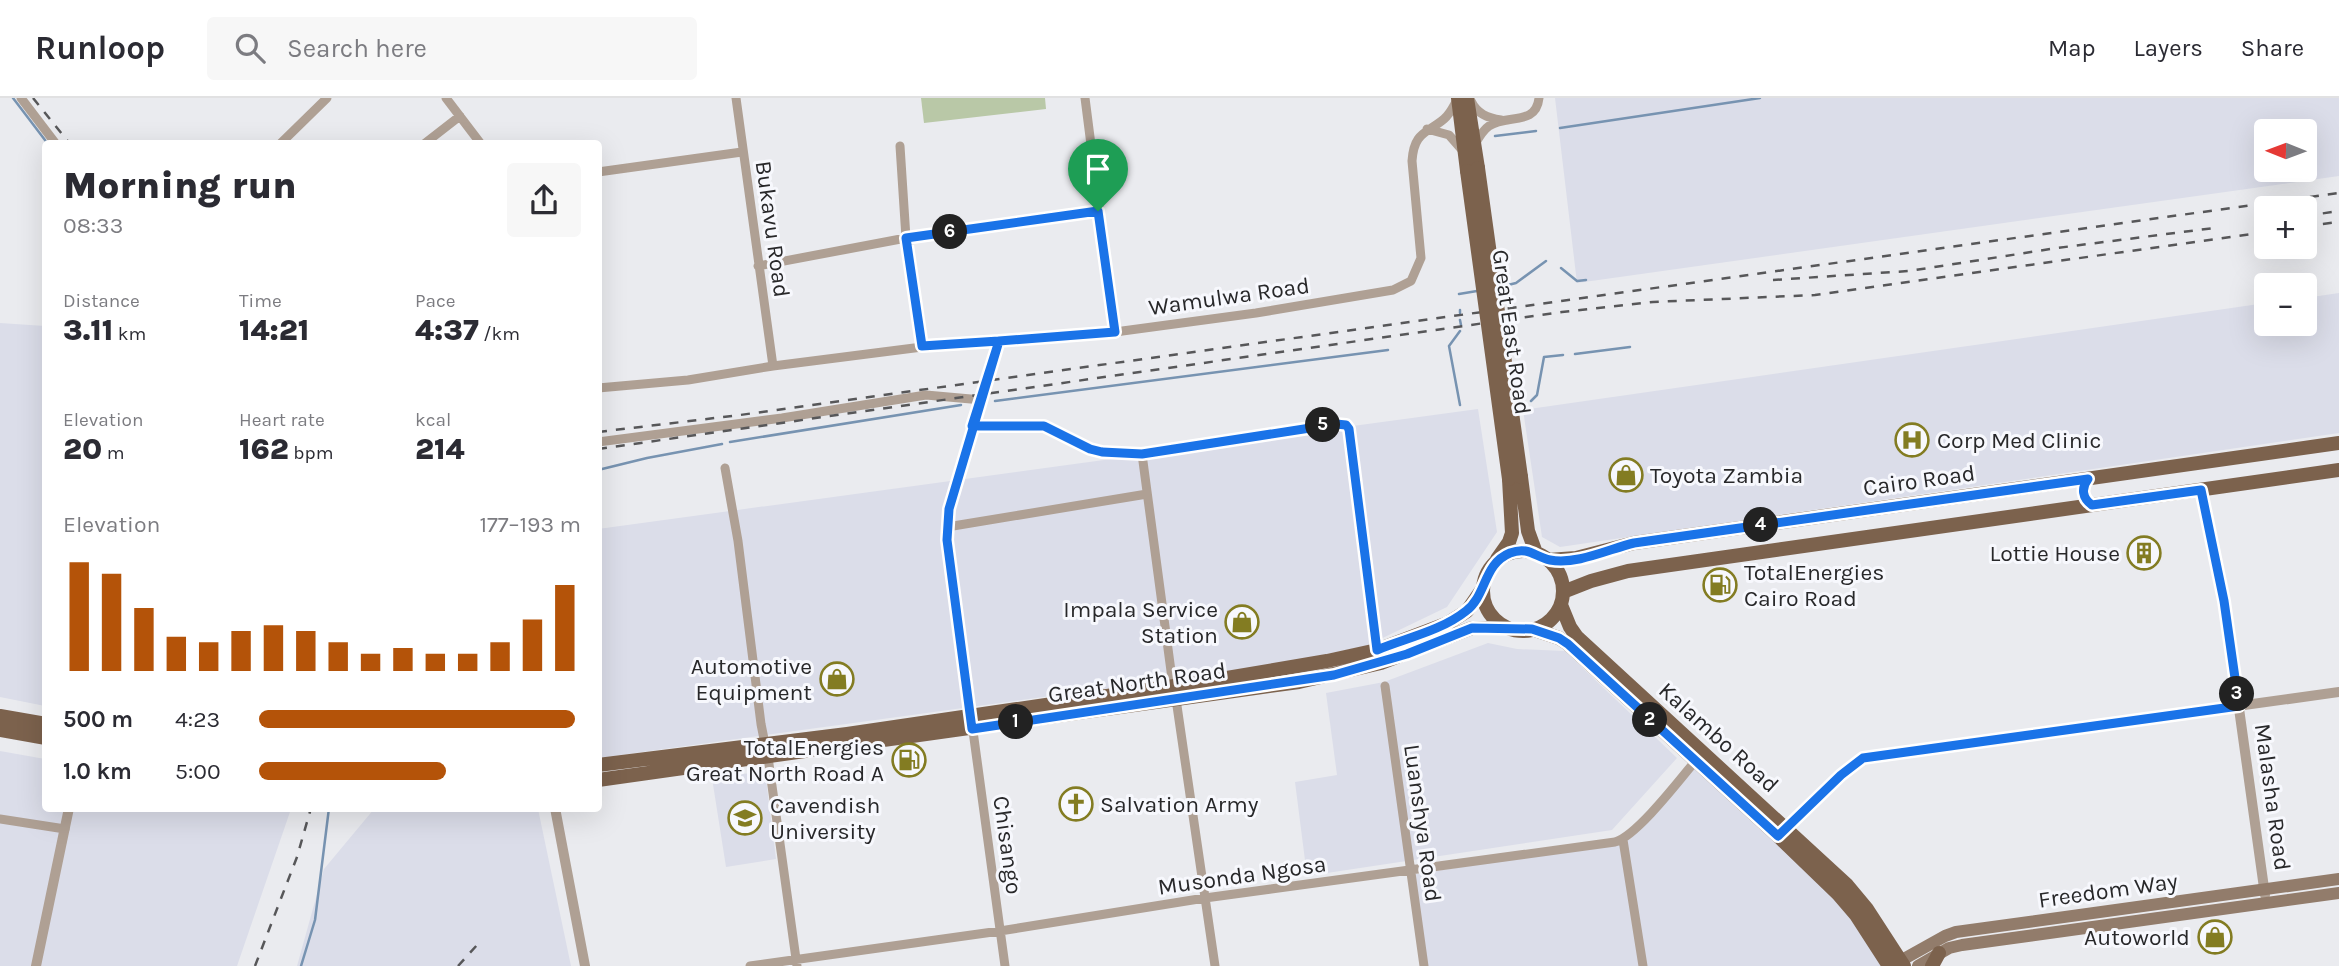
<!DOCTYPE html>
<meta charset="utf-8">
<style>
body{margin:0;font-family:Karla,sans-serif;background:#f7f7f7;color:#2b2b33;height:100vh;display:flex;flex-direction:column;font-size:26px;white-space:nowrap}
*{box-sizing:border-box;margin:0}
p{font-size:23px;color:#7c7c81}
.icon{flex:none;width:38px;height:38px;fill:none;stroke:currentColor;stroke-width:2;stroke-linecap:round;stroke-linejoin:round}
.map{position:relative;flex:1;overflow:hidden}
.panel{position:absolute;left:42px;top:42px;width:560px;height:672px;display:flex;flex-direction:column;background:#fff;border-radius:7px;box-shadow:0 7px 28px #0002}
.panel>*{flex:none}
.needle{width:46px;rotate:271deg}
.tools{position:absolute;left:2254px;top:21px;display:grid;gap:14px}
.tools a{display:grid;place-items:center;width:63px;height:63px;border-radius:7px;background:#fff;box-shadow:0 7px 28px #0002;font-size:35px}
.pin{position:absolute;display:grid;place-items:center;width:60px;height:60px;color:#fff;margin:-72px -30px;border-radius:50% 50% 50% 0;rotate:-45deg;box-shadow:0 0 7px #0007}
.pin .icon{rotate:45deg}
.km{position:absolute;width:35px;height:35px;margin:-18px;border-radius:50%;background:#222;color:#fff;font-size:19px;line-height:35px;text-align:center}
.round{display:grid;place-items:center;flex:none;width:74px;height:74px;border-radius:7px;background:#f7f7f7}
.summary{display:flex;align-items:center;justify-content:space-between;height:119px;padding:0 21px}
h1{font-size:38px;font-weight:800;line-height:52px}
.metrics{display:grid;grid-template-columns:repeat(3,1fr);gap:10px;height:119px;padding:7px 21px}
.metrics div{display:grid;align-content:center}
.metrics b{font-size:30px;font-weight:800}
.metrics small{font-size:19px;font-weight:400}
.metrics p{font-size:19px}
.chart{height:196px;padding:14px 21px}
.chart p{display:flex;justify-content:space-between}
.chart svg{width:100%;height:126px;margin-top:7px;stroke:#b45309;stroke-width:6}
ul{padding:0 21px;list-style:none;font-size:23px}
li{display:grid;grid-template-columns:112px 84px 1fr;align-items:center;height:52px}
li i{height:18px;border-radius:9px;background:#b45309}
header{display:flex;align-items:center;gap:42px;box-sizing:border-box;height:98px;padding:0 35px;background:#fff;border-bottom:2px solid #e1e1e2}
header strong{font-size:33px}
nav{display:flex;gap:38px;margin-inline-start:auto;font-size:24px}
.search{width:490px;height:63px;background:#f7f7f7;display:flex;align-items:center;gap:18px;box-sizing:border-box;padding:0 24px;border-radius:7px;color:#7c7c81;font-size:26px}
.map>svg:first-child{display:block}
</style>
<header>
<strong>Runloop</strong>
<div class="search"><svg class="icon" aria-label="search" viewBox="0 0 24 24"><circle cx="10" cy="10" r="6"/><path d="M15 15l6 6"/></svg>Search here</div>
<nav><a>Map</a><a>Layers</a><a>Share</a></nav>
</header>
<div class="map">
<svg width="2339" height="868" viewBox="0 0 2339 868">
<rect width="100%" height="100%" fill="#eaebef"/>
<path fill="#dbdde9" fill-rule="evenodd" d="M1555 0H2339V78L1577 185ZM2266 33H2305V72H2266Z
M2339 195V335L1560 449 1542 439 1523 312 2266 205V226H2305V200Z
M0 225 45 228V608L0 599Z
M1478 311 1497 434 1447 509 1366 548 1268 568 599 660 598 431Z
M1488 545 1517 551 1565 553 1677 660 1612 732 1307 778 1295 684 1337 677 1326 595 1384 584Z
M0 653 45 661 46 710 291 711 237 868H0Z
M1697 655 1843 789 1890 868H1423L1410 777 1624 744Z
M765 673 776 761 726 769 712 680Z
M374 711H538L571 868H297L324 771Z"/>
<path fill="#b9c8a7" d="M921 0H1045L1046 11 924 25Z"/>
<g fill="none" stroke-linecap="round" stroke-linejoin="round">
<path stroke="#7793b1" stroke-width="2.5" d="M13 0 48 46
M1560 30 1760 0
M1495 38 1536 33
M1561 170 1577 183 1586 182
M1500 189 1516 185 1546 163
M1459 196 1477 193
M1460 215V212
M1460 222 1461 227
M1460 233 1449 248 1460 307
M1575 256 1630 249
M995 303 1388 252
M1531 303 1537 297 1544 259 1563 257
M730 344 961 307
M598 372 647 360 722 346
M301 868 315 822 329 710"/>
<path stroke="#afa094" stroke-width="9" d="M21 0 56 46
M446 0 481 46
M736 0 773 268
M1085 0 1115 234
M1471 3C1477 16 1488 20 1501 22
M1427 31 1449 37 1463 53
M280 46 327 0
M424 46 460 18
M1475 46C1479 39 1483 32 1489 28 1507 16 1536 28 1539 0
M900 48 906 140 922 249
M598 74 742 54
M758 168 906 140 1098 113
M999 243 949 411 947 442 1005 868
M598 290 688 282 773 268 922 249 1115 234 1256 215 1393 192 1411 183 1421 160 1412 63C1414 34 1426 36 1444 21 1450 16 1453 9 1457 2
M972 328H1044L1090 351 1115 356H1142
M598 344 782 320 926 297 982 302
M725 370 738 443 761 626 765 646 767 647
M947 429 1147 396
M1173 588 1142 356 1336 326 1346 327 1349 331 1377 552
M1385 588 1424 868
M1176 601 1215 868
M768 659 797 868
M0 721 65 731
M1623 742 1643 868
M750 868 1000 833 1205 800 1615 744C1637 738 1681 680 1697 661"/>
<path stroke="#afa094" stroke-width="10" d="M2201 392 2224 503 2265 797
M555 710 585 868
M1781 735 1841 677 1863 660 2339 594
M36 868 69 710"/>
<path stroke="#927c6b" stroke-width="12" d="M1893 867 1945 838 1956 834 2339 781
M1918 868 1949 850 1962 847 2339 795"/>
<path stroke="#7c624d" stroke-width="14" d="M1458 0 1467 73
M1467 0 1478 70
M1521 379 1528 433 1536 455
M1483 493a40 40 0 1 1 80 0a40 40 0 1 1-80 0Z
M1497 461 1509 444 1512 435 1509 381
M1548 462 1576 460 1634 445 2339 345
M1563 494 1591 483 1628 473 2339 372
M1561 507 1570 529 1577 539 1847 787 1867 811 1904 868
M1532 531 1559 540 1568 546 1778 738 1838 796 1856 817 1889 868
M0 618 46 626
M0 632 46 640
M598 667 847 636 1215 582 1327 563 1377 552 1448 525 1467 513 1483 490
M598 682 1299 584 1381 565 1472 530H1508
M1932 868 1939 855"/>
<path stroke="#575759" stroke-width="2.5" stroke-dasharray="9 9" stroke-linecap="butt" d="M33 0 70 46
M2305 118 2339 113
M2305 128 2339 124
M1773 182 1909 173 2057 150 2214 130
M598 334 740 317 2339 95
M598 351 1562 214 1653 204 1815 197 2266 134
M255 868 297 759 311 710
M458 868 478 846"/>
<path stroke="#7c624d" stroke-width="14" d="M1478 70 1521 379
M1467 73 1509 381"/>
</g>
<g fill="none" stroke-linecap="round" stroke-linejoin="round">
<defs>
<path id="route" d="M1098 113 1115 234 999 243 949 411 947 442 972 631 1334 577 1407 556 1472 530 1532 531 1559 540 1568 546 1778 738 1841 677 1863 660 2239 608 2224 503 2201 392 2092 407C2082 400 2081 390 2088 381L1634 445C1609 451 1577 467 1550 462 1535 459 1529 448 1510 455 1483 466 1487 497 1466 513 1441 533 1406 540 1377 552L1349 331 1346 327 1336 326 1142 356 1102 354 1090 351 1044 328H972L999 243 922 248 906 140 1098 113"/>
</defs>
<use href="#route" stroke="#fff" stroke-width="14"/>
<use href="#route" stroke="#1a73e8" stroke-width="9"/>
</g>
<defs>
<symbol id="hospital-ring" viewBox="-11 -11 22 22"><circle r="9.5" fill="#f7f8fd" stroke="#837c22" stroke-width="1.5"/><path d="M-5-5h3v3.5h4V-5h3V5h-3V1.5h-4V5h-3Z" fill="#837c22"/></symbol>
<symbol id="shop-ring" viewBox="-11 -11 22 22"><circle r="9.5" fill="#f7f8fd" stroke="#837c22" stroke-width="1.5"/><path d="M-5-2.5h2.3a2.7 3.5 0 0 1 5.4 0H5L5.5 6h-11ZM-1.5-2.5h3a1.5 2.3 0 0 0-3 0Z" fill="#837c22"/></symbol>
<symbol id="building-ring" viewBox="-11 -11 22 22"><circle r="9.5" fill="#f7f8fd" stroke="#837c22" stroke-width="1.5"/><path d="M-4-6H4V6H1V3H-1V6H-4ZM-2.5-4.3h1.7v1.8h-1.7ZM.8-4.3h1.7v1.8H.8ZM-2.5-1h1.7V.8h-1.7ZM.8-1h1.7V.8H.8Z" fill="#837c22"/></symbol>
<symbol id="fuel-ring" viewBox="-11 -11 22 22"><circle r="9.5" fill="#f7f8fd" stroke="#837c22" stroke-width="1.5"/><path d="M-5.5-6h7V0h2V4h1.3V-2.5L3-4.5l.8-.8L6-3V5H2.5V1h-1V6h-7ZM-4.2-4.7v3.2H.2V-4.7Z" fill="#837c22"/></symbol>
<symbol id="church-ring" viewBox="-11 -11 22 22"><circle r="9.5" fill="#f7f8fd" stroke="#837c22" stroke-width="1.5"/><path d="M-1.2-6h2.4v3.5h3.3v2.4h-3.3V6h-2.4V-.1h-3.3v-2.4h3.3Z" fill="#837c22"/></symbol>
<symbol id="university-ring" viewBox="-11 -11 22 22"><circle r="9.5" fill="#f7f8fd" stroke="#837c22" stroke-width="1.5"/><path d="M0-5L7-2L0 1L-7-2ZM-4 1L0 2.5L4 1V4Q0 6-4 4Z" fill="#837c22"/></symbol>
</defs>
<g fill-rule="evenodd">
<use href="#hospital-ring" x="1893" y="323" width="38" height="38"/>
<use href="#shop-ring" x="1607" y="358" width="38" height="38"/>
<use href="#building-ring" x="2125" y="436" width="38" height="38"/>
<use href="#fuel-ring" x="1701" y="468" width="38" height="38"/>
<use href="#shop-ring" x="1223" y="505" width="38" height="38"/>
<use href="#shop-ring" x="818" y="562" width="38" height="38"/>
<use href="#fuel-ring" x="890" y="643" width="38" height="38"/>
<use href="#church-ring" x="1057" y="687" width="38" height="38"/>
<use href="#university-ring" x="726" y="701" width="38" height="38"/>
<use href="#shop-ring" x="2196" y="820" width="38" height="38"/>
</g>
<g text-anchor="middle" stroke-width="6" stroke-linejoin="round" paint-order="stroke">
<g font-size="23" fill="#28282a" stroke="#f7f8fd">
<text transform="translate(773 131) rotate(82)" y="8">Bukavu Road</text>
<text transform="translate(1229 198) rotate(-8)" y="8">Wamulwa Road</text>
<text transform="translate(1512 234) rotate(82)" y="8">Great East Road</text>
<text transform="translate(1919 382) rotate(-8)" y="8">Cairo Road</text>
<text transform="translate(1137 584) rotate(-8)" y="8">Great North Road</text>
<text transform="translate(1719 639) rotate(42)" y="8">Kalambo Road</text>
<text transform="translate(2273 699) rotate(82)" y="8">Malasha Road</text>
<text transform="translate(1423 725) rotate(82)" y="8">Luanshya Road</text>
<text transform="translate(1008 747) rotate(82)" y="8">Chisango</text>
<text transform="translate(1242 777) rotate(-8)" y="8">Musonda Ngosa</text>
<text transform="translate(2108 792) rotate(-8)" y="8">Freedom Way</text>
</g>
<g font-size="23" fill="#28282a" stroke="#f7f8fd" text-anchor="start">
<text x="1937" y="350">Corp Med Clinic</text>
<text x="1650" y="385">Toyota Zambia</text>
<text x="2120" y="463" text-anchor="end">Lottie House</text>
<text x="1744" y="482">TotalEnergies<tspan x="1744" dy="26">Cairo Road</tspan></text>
<text x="1218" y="519" text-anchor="end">Impala Service<tspan x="1218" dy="26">Station</tspan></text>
<text x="812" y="576" text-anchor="end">Automotive<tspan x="812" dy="26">Equipment</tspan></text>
<text x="884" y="657" text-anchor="end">TotalEnergies<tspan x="884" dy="26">Great North Road A</tspan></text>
<text x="1100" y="714">Salvation Army</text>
<text x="770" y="715">Cavendish<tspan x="770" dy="26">University</tspan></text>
<text x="2190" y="847" text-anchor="end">Autoworld</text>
</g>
</g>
</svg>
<div class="tools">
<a><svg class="needle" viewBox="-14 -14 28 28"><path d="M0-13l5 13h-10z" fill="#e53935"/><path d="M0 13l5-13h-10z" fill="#7c7c81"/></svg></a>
<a>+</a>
<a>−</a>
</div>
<div class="pin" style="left:1098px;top:113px;background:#1e9e55"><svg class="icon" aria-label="arrive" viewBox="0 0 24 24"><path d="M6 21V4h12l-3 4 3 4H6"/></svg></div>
<b class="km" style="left:1016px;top:624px">1</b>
<b class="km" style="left:1650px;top:622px">2</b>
<b class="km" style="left:2237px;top:596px">3</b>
<b class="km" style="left:1761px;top:427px">4</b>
<b class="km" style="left:1323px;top:327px">5</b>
<b class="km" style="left:950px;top:134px">6</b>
<section class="panel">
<div class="summary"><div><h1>Morning run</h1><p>08:33</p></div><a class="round"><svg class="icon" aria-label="share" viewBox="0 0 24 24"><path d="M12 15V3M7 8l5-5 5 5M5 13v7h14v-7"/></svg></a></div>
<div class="metrics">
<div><p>Distance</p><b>3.11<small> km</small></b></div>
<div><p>Time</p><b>14:21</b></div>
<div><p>Pace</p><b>4:37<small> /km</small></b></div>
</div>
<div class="metrics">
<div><p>Elevation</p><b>20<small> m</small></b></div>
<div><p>Heart rate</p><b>162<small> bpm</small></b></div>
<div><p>kcal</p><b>214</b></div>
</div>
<div class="chart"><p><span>Elevation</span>177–193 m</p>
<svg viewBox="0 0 160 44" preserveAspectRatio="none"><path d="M5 44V6M15 44V10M25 44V22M35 44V32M45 44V34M55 44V30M65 44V28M75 44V30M85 44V34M95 44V38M105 44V36M115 44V38M125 44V38M135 44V34M145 44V26M155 44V14"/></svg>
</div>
<ul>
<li><b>500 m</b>4:23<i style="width:98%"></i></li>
<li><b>1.0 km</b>5:00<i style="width:58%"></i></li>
</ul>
</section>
</div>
